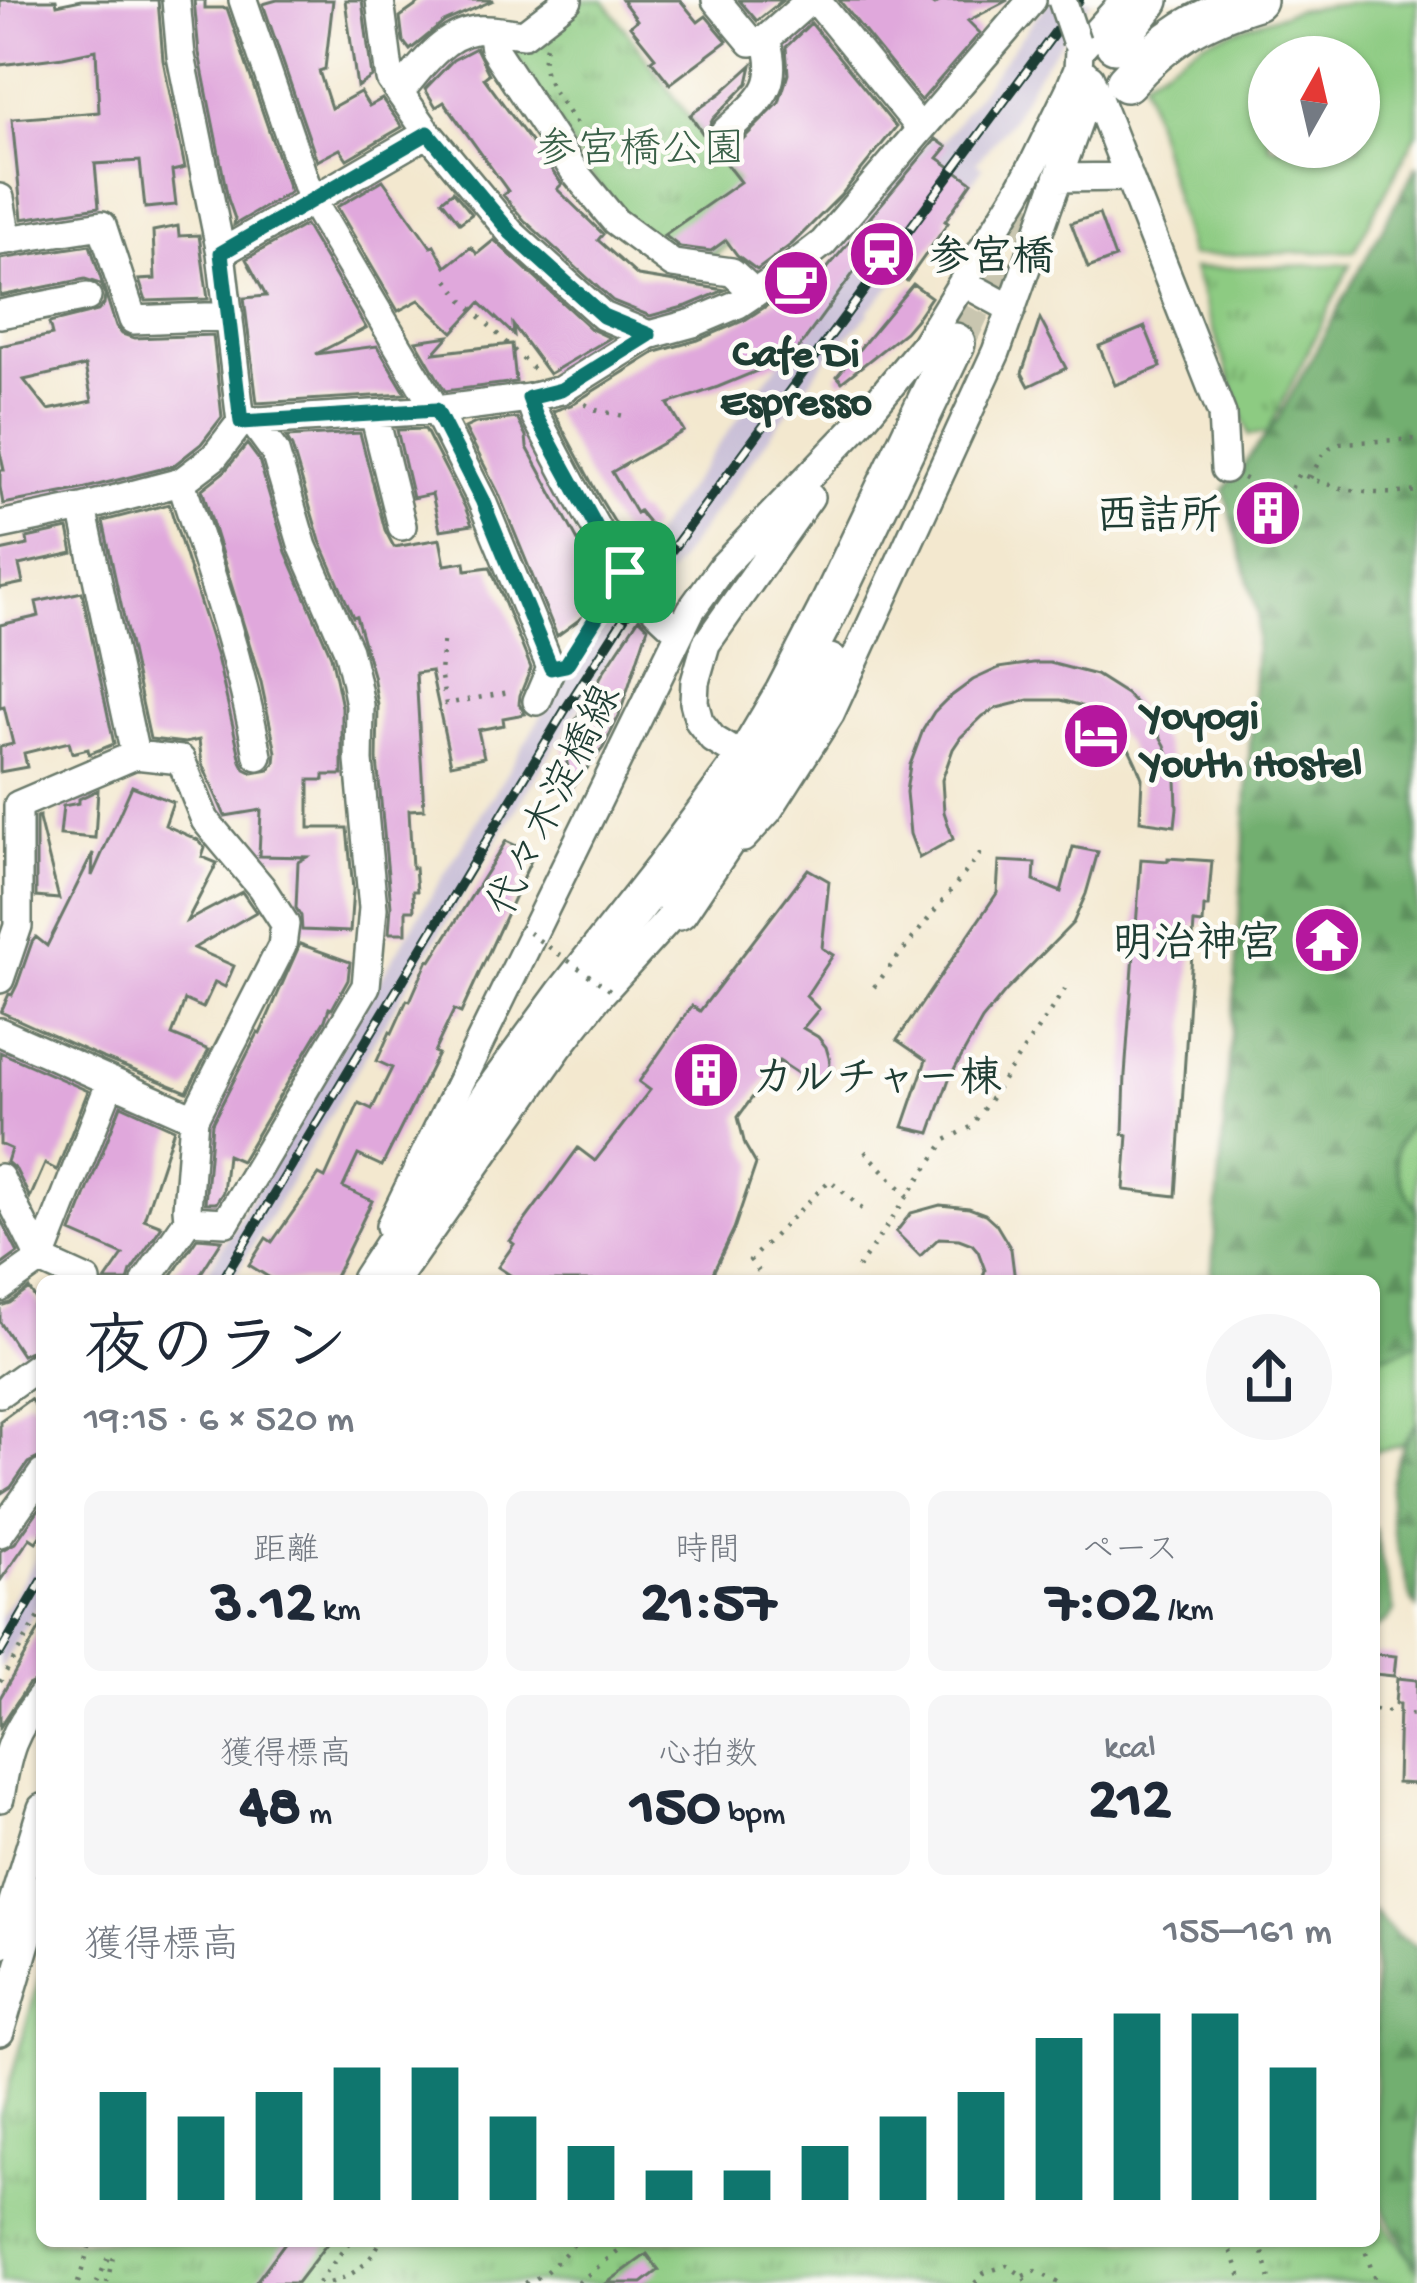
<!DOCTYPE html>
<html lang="ja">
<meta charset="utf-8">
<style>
body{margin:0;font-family:"Gochi Hand","Klee One",sans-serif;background:#f6f6f7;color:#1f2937;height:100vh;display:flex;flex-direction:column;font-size:45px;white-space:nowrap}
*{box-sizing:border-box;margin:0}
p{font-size:39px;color:#747a83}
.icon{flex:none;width:66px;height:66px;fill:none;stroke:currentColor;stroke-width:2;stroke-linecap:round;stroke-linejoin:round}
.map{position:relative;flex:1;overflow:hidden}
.panel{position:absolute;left:36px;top:1275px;width:1344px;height:972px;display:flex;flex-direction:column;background:#fff;border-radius:18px;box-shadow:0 3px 9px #0004}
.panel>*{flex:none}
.needle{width:78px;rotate:8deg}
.tools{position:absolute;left:1248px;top:36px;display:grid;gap:24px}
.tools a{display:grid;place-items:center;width:132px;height:132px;border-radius:50%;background:#fff;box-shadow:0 3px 9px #0004;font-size:60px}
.pin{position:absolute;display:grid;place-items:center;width:102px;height:102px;color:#fff;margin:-51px;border-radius:24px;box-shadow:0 6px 18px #0006}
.round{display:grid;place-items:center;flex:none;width:126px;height:126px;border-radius:63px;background:#f6f6f7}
.summary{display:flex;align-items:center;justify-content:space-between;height:204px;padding:0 48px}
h1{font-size:66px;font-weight:800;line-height:90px}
.figures{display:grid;grid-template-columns:repeat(3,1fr);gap:18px;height:204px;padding:12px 48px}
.figures div{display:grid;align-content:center;border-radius:18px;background:#f6f6f7;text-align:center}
.figures b{font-size:60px;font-weight:800}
.figures small{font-size:33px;font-weight:400}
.figures p{font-size:33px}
.chart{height:336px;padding:24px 48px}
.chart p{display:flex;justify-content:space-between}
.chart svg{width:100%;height:216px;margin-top:12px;stroke:#0f766e;stroke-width:6}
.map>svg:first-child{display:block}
</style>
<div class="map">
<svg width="1417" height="2283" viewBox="0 0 1417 2283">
<defs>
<pattern id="forest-firs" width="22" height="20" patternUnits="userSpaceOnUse" patternTransform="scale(3)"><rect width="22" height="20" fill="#72af70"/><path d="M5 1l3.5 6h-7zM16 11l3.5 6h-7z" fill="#5d905d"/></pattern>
<pattern id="park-tufts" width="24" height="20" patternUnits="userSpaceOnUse" patternTransform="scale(3)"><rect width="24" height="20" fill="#8dcb82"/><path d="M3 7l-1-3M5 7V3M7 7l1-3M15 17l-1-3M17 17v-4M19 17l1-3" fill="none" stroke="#73a66b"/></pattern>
</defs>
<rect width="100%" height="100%" fill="#fdfcf7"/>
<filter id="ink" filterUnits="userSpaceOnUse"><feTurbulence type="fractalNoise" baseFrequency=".00833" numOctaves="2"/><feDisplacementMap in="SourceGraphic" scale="24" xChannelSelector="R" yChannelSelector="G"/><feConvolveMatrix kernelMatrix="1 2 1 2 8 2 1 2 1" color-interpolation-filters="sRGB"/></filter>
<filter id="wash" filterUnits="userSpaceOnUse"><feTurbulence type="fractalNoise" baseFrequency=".004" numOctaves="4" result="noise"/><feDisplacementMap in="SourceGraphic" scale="48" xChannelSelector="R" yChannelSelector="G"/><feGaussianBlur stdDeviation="2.7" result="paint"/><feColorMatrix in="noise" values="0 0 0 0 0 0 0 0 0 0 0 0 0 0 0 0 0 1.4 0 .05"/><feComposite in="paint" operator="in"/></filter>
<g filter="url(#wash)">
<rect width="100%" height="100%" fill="#f3e8cf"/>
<path fill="#c9bfd7" d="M1049 0H1092L1038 73 1010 122 976 163 983 167 945 220 948 223 906 281 901 277 893 284 868 311 869 314 826 359 652 597 630 567 836 284 822 274 932 136 942 142Z
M623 583 641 606 378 1034 232 1281H202L355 1020Z
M42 1548V1597L0 1670V1618Z"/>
<path fill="#8dcb82" stroke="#56845b" stroke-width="3" fill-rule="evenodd" d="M1379 0H1417V133L1354 251 1190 256 1143 80 1206 40 1295 10ZM1269 57H1359V147H1269Z
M1417 1116V1210C1394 1170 1385 1154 1417 1116Z
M1417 1342V1423L1403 1444 1374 1452V1357L1398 1351Z"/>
<path fill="url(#forest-firs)" stroke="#487652" stroke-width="3" d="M1417 165V1116L1403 1133 1396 1147 1395 1164 1400 1180 1417 1210V1342L1398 1351 1374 1357V1281H1211L1235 989 1258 615 1224 490 1277 421Z
M1417 1423V1607L1412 1601C1393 1530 1372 1489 1417 1423Z
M1374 1527 1394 1611 1388 1621 1374 1629Z
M1374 1911 1395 1935 1417 1947V2268L1374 2194Z"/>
<path fill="url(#park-tufts)" stroke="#56845b" stroke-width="3" d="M585 0H604L763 219 704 263 677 257 623 217 586 169 513 50 516 45 530 44Z
M1351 264 1267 433 1249 435 1193 269Z
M42 1968V2241H1374V2208L1417 2270V2283H0V2117Z"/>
<g id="blocks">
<path fill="#e0a8dc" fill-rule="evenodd" d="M0 0H56L57 5 81 0H158L163 60 185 168 172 171 176 205 145 208 140 161 95 164 99 207 22 219 12 119 99 112 96 50 63 57 0 65Z
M194 0H205V8H227L290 192 234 225 235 219 228 199 199 53Z
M277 0H333L325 69 319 71 331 108 360 92 369 106 382 99 402 127 347 159 340 149 317 161 263 4Z
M345 0H362L372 77 357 87Z
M424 0H494L444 22 410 50 403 41 400 17Z
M622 0H680L698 22 706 16 727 41 670 84 651 60 655 57 630 26 637 20Z
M739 0H783L757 21Z
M839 0H927L934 5 943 0H1008L968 21 980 33 921 101Z
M811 23 896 127 841 195 792 244 757 270 737 255 726 240 711 251 680 247 664 235 740 182 705 137 690 115 721 93 752 65 748 83 713 119 708 128 711 143 718 149 728 150 737 145 779 103 788 74 786 47Z
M476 48 489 74 484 78 562 184 557 189 603 234 598 240 638 276 725 290 687 306 650 316 613 301 524 220 503 195 508 191 444 102 436 107 425 89 453 60Z
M936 139 947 147 938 158 972 182 945 221 948 223 907 281 868 253 793 356 718 387 668 404 684 431 612 472 636 513 639 511 652 527 632 551 598 495 553 411 571 405 656 352 698 340 745 320 804 281 809 290Z
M383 180 431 247 434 245 446 267 471 247 477 254 494 240 591 329 610 338 549 374 513 325 514 335 480 303 453 332 419 300 398 311 337 207Z
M453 191 472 214 460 223 442 200Z
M1099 214 1115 258 1088 268 1071 223Z
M305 225 366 328 316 354 377 346 406 394 257 403 244 298 266 296 246 259Z
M178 226 179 236 199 235 208 299 146 301 139 280 155 279 153 231Z
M90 245 116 326 122 334 134 338 213 335 222 417 201 444 173 466 78 490 3 504 0 487V470H4L0 452V346L52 335 49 323 98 311 104 304 105 295 100 284 85 279 0 296V259ZM85 366 92 401 48 410 24 380Z
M913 284 931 297 916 319 905 332 842 382 837 376Z
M1040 319 1066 368 1029 386 1022 373Z
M1145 327 1161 367 1115 385 1099 346Z
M449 336 434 353 512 344 516 382 445 391 416 341Z
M517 418 526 436 527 447 609 598 557 636 498 492 465 428 476 423Z
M425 429 465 507 472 525 440 530 432 494 413 498 397 430Z
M360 433 385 530 394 547 440 539 445 565 465 562 466 570 490 567 531 668 520 695 519 704 525 714 503 718 504 725 478 730 484 757 451 764 431 671 416 673 424 809 409 810 412 868H415L417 891H413L414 910H406V933H389L391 906 377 760 378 705 373 675 356 616 353 617 320 541 292 447 286 437Z
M247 444 259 460 286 552 331 656 337 683 342 707V775H324V780H309V828H347L353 889 350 932 302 930 301 916 296 908 298 862 307 857 259 856 261 810 225 816 202 764 199 740 185 743 150 739 103 521 169 504 217 657 241 761 245 769 253 773 269 770 275 763 276 752 261 682 202 489 225 471Z
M68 529 73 553 19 565 23 583 0 588V551L28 545 27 538Z
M82 592 114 744 89 754 88 749 72 753 69 742 24 753 27 767 0 772V747L13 744 4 707 0 708V625L39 616 36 602Z
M639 618 648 627 619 716 603 748 572 788 563 743 604 671Z
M1033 663H1050L1096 675 1126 694 1149 717 1165 745 1176 779 1177 808 1175 826 1140 821 1142 778 1136 763 1126 742 1103 719 1079 705 1061 700H1029L997 708 983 716 961 737 953 749 942 780 944 812 953 839 919 858 910 834 906 792 910 765 923 730 934 712 946 700 973 680 999 668Z
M132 786 173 802 165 825 198 840 205 848 202 857 217 863 187 921 242 892 256 912 194 948 234 966 225 987 215 982 203 1008 185 1000 172 1035 209 1050 187 1092 103 1058 1 1012 9 994 12 995 17 985 32 942 36 937 47 946 93 853 92 876Z
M98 790 95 838 60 835 63 806 79 803V799Z
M39 816V819L59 899 36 897V817Z
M506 841 534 854 461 1013 454 1010 434 1052 438 1054 382 1166 358 1155 343 1187 372 1201 333 1281H275L249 1265 266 1238 272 1242 319 1175 325 1178 359 1103 372 1109 392 1068 377 1061 390 1032 392 1033 407 1000 410 1001 428 960 431 961Z
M1073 847 1098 852 1086 894 1073 923 1005 992 982 1020 949 1079 930 1133 903 1127 926 1060 897 1040 997 893 999 861 1035 863 1034 881 1061 892Z
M1168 858 1212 861 1208 907H1204L1203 924 1194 923 1176 1196 1124 1190 1128 1135 1123 1134 1125 1075 1141 859 1168 861Z
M808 869 829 881 822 948 833 955 806 996 819 1009 803 1028 818 1037 826 1047 830 1061 829 1072 825 1080 805 1078 779 1061 738 1117 745 1145 756 1164 734 1229 709 1281H519L498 1267 514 1244 510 1241 578 1148 595 1161 650 1090 639 1082 692 1006 700 1011Z
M300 944 350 962 348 980 332 1009 329 1008 325 1020 241 1161 227 1155 223 1192 216 1203H205L212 1123 258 1033 260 1034Z
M0 1052 88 1091 57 1170 45 1164 30 1198 16 1170 7 1162 11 1149 0 1144Z
M121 1105 174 1129 144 1219 162 1226 131 1271 128 1281H105L123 1255 71 1232Z
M940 1205 969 1208 985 1214 996 1224 1011 1249 1015 1281H982L985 1270 978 1251 972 1244 959 1239 939 1238 920 1256 896 1232 911 1213Z
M0 1218 18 1253 0 1266Z
M197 1238 222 1240 196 1281H168Z
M29 1289 42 1308V1345L22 1355 0 1322V1306L10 1303Z
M30 1399 42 1414V1456L28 1463 11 1487 0 1494V1421Z
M42 1505V1533L36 1542 30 1538 0 1581V1551L15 1543Z
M42 1625V1678L28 1685 0 1727V1698Z
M1376 1654 1396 1656 1394 1676 1374 1674Z
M1397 1678 1417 1680V1784L1397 1783 1399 1704H1395Z
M286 2241H329L297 2283H255Z
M647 2254 659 2270 642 2283H607Z"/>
</g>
</g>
<g filter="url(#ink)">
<use href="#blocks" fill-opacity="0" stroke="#69796a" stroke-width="3"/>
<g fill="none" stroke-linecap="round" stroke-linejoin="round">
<path stroke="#c9c6b0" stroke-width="39" stroke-dasharray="39 20" stroke-linecap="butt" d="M955 343 1021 201"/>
<defs>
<path id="minor" d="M243 0 311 199 436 410 481 499 551 668 537 701
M380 0 390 79 428 133 511 233 603 316 649 335
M716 0 751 42 766 39 810 0
M816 0 921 129
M491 31 494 49 577 175 615 221 673 264 732 272 755 293
M1090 78 1222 414 1225 469
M400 92C419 69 442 35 475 30 489 28 509 33 524 34L568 0
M725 132C759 100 781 90 766 39
M1058 178 1129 177
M0 198 7 240
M0 241 102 225 133 320 229 316
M221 253 428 133
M964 283 1012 309
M0 314 87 297
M529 398 536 417C577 491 613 578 680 632
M374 414 402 526
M241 422 436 410 529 398 561 390 649 335 693 323 738 304 783 274 823 243 1032 0
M181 482C211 573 241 662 258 756
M82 508 135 755
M0 525 82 508 181 482 214 457 241 422 221 253 181 56 176 0
M746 759 713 739 699 721 694 702 695 682 706 644 810 497
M743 838 768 811 830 714 996 352 1082 111 1085 74
M0 979 18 926V805L135 755 181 760 205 820 261 887 285 924 282 946 194 1118 187 1208 188 1220 146 1281
M0 1032 194 1118
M0 1178 41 1260 87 1281
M188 1220 226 1222 366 986 373 908 359 761 360 705 355 679 348 650 303 547 275 452 253 422
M390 1226 691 610 722 567 858 425 924 345 1017 194 1035 161 1069 91 1078 69 1079 51 1125 0
M395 1281 558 1048 598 997 689 897
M0 1288 41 1259 111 1081
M0 1393 42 1363
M0 1533 42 1474
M0 1798C7 1753 12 1732 42 1696
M0 1944 42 1808
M0 2032 42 1888"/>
<path id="highway" d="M1115 43 1149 0
M1126 82C1165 38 1200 17 1256 0
M678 910 777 762 829 664
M371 1281 493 1094 567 993 664 870 746 759 785 693 827 612 955 343"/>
</defs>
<use href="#minor" stroke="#69796a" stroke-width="32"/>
<use href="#highway" stroke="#69796a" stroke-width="44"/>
<path stroke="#69796a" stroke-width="4.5" stroke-dasharray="3 9" stroke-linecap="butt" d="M546 46C535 83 568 104 582 136
M448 280 464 301 535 371
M585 404 596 410 624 416
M1243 478 1286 499 1299 473C1336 491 1377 497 1417 491
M1310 478 1325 450 1340 443 1417 439
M1271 508 1276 495
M443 642 440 672 446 704 514 691
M571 658 614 592
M874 987 981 853
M865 1151 908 1196
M858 1268 946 1140 971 1127 1065 989
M766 1281 750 1260 830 1180 862 1209
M0 1682 42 1612
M1374 1710 1417 1715
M1224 2241 1233 2255 1243 2283
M1260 2241 1271 2283
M1362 2241 1376 2283
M1023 2276 1036 2271 1059 2283
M78 2283 91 2241
M97 2283 109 2255 113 2256 107 2283
M318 2283 350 2241
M330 2283C354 2275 370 2264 380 2241
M525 2283C548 2275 560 2258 577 2241
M578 2283 630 2241
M975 2283 984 2273 1007 2265 1023 2276 1027 2283"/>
<use href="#minor" stroke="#fff" stroke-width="27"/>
<use href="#highway" stroke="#fff" stroke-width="39"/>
<defs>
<path id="rail" d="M222 1281 565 710 640 593 1079 0
M0 1653 42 1581"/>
</defs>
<use href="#rail" stroke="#1f3d34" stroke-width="10"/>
<use href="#rail" stroke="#fdfcf7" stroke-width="6" stroke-dasharray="18" stroke-linecap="butt"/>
<defs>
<path id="minor-bridge" d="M1062 0 1076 41"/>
</defs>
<use href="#minor-bridge" stroke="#69796a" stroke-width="32" stroke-linecap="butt"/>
<path stroke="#69796a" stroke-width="4.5" stroke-dasharray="3 9" stroke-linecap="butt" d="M519 926 617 995"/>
<use href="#minor-bridge" stroke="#fff" stroke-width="27"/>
</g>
</g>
<g fill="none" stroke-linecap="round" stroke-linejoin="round" filter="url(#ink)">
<defs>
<path id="route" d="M428 133 511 233 603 316 649 335 561 390 529 398 536 417 599 532 625 572 566 665 551 668 482 500 436 410 241 422 221 253Z"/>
</defs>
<use href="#route" stroke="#fff" stroke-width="24"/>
<use href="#route" stroke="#0f766e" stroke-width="15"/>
</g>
<defs>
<symbol id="station-disc" viewBox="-11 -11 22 22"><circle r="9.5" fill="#b5179e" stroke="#fdfcf7"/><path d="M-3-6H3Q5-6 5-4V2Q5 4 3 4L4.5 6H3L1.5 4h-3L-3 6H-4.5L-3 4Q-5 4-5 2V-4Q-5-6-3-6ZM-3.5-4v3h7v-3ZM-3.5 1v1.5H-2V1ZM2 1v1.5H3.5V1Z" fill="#fff"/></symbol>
<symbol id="cafe-disc" viewBox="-11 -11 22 22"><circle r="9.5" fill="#b5179e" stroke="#fdfcf7"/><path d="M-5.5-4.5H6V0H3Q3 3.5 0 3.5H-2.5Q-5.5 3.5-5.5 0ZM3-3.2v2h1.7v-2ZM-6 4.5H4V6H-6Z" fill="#fff"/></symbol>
<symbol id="building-disc" viewBox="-11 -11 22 22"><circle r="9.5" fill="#b5179e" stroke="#fdfcf7"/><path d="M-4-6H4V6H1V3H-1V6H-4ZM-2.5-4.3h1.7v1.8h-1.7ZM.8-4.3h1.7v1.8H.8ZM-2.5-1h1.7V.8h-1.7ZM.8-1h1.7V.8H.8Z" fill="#fff"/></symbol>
<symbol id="hotel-disc" viewBox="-11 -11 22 22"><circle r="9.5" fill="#b5179e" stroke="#fdfcf7"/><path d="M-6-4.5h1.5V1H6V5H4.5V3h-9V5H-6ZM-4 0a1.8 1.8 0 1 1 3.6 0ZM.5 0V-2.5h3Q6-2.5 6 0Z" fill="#fff"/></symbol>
<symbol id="temple-disc" viewBox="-11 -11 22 22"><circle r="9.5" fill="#b5179e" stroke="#fdfcf7"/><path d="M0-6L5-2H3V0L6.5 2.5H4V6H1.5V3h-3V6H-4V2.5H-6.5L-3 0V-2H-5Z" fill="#fff"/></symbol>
</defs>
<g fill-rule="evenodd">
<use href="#station-disc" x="844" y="216" width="76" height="76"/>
<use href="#cafe-disc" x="758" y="245" width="76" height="76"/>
<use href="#building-disc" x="1230" y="475" width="76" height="76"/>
<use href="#hotel-disc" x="1058" y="698" width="76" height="76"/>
<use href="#temple-disc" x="1289" y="902" width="76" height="76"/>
<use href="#building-disc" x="668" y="1037" width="76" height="76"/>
</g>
<g text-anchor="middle" stroke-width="9" stroke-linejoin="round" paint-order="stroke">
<g font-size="42" fill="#3a6048" stroke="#fdfcf7">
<text x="640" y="161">参宮橋公園</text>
</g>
<g font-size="42" font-weight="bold" fill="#1f3d34" stroke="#fdfcf7" text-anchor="start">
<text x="928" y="269">参宮橋</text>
<text x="796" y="365" text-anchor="middle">Cafe Di<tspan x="796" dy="48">Espresso</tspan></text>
<text x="1222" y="528" text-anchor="end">西詰所</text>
<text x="1142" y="727">Yoyogi<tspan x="1142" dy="48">Youth Hostel</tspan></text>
<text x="1280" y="955" text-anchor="end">明治神宮</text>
<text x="752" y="1090">カルチャー棟</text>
</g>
<g font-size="42" fill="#1f3d34" stroke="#fdfcf7">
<text transform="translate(551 799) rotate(-64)" y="15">代々木淀橋線</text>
</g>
</g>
</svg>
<div class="tools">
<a><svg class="needle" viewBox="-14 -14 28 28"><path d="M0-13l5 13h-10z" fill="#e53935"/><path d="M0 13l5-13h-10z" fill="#747a83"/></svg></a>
</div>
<div class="pin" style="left:625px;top:572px;background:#1e9e55"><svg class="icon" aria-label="arrive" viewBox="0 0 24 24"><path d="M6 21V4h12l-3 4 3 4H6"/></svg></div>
<section class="panel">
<div class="summary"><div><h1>夜のラン</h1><p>19:15 · 6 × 520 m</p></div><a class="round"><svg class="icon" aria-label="share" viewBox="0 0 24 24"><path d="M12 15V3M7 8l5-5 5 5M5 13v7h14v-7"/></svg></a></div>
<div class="figures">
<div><p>距離</p><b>3.12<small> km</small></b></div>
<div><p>時間</p><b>21:57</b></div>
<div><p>ペース</p><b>7:02<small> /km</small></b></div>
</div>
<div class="figures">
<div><p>獲得標高</p><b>48<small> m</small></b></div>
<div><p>心拍数</p><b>150<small> bpm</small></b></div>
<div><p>kcal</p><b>212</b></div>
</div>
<div class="chart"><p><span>獲得標高</span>155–161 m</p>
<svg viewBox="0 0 160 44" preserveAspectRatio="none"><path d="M5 44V22M15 44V27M25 44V22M35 44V17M45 44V17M55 44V27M65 44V33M75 44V38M85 44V38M95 44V33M105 44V27M115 44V22M125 44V11M135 44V6M145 44V6M155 44V17"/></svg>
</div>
</section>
</div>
